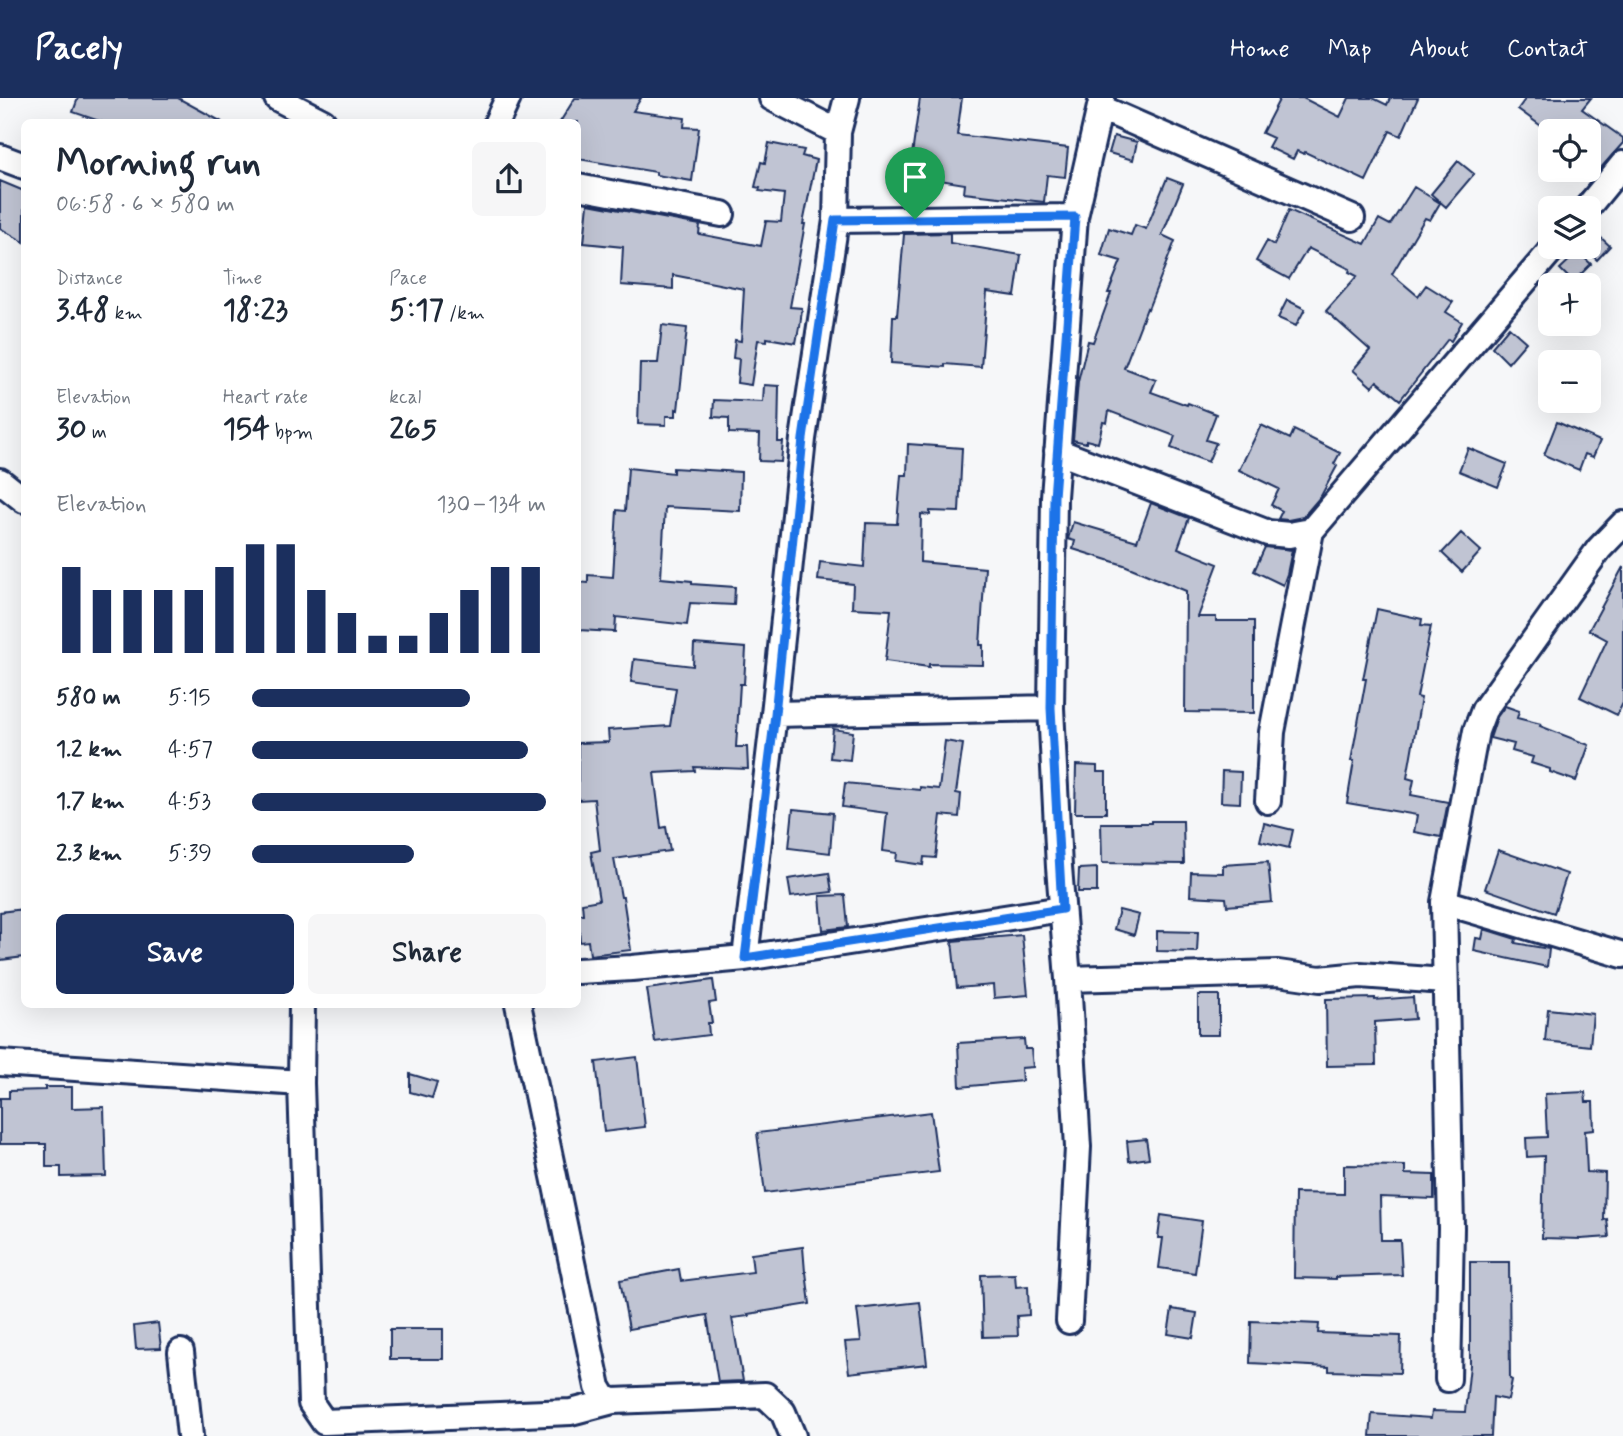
<!DOCTYPE html>
<meta charset="utf-8">
<style>
body{margin:0;font-family:Mynerve,sans-serif;background:#f6f6f7;color:#1f2937;height:100vh;display:flex;flex-direction:column;font-size:26px;white-space:nowrap}
*{box-sizing:border-box;margin:0}
p{font-size:23px;color:#747a83}
.icon{flex:none;width:38px;height:38px;fill:none;stroke:currentColor;stroke-width:2;stroke-linecap:round;stroke-linejoin:round}
.map{position:relative;flex:1;overflow:hidden}
.drawer{position:absolute;left:21px;top:21px;width:560px;height:889px;display:flex;flex-direction:column;background:#fff;border-radius:10px;box-shadow:0 7px 28px #0002}
.drawer>*{flex:none}
.tools{position:absolute;left:1538px;top:21px;display:grid;gap:14px}
.tools a{display:grid;place-items:center;width:63px;height:63px;border-radius:10px;background:#fff;box-shadow:0 7px 28px #0002;font-size:35px}
.pin{position:absolute;display:grid;place-items:center;width:60px;height:60px;color:#fff;margin:-72px -30px;border-radius:50% 50% 50% 0;rotate:-45deg;box-shadow:0 0 7px #0007}
.pin .icon{rotate:45deg}
.round{display:grid;place-items:center;flex:none;width:74px;height:74px;border-radius:10px;background:#f6f6f7}
.head{display:flex;align-items:center;justify-content:space-between;height:119px;padding:0 35px}
h1{font-size:38px;font-weight:700;line-height:52px}
.metrics{display:grid;grid-template-columns:repeat(3,1fr);gap:10px;height:119px;padding:7px 35px}
.metrics div{display:grid;align-content:center}
.metrics b{font-size:30px;font-weight:700}
.metrics small{font-size:19px;font-weight:400}
.metrics p{font-size:19px}
.chart{height:196px;padding:14px 35px}
.chart p{display:flex;justify-content:space-between}
.chart svg{width:100%;height:126px;margin-top:7px;stroke:#1b2f5e;stroke-width:6}
.action{display:flex;gap:14px;margin-top:auto;padding:14px 35px}
.action a{flex:1;height:80px;border-radius:10px;background:#1b2f5e;color:#fff;font-size:28px;font-weight:700;line-height:80px;text-align:center}
.action a+a{background:#f6f6f7;color:#1f2937}
ul{padding:0 35px;list-style:none;font-size:23px}
li{display:grid;grid-template-columns:112px 84px 1fr;align-items:center;height:52px}
li i{height:18px;border-radius:9px;background:#1b2f5e}
header{display:flex;align-items:center;gap:42px;box-sizing:border-box;height:98px;padding:0 35px;background:#1b2f5e;color:#fff}
header strong{font-size:33px}
nav{display:flex;gap:38px;margin-inline-start:auto;font-size:24px}
.map>svg:first-child{display:block}
</style>
<header>
<strong>Pacely</strong>
<nav><a>Home</a><a>Map</a><a>About</a><a>Contact</a></nav>
</header>
<div class="map">
<svg width="1623" height="1338" viewBox="0 0 1623 1338">
<rect width="100%" height="100%" fill="#f6f7f9"/>
<filter id="ink" filterUnits="userSpaceOnUse"><feTurbulence type="fractalNoise" baseFrequency=".0143" numOctaves="2"/><feDisplacementMap in="SourceGraphic" scale="14" xChannelSelector="R" yChannelSelector="G"/><feConvolveMatrix kernelMatrix="1 2 1 2 8 2 1 2 1" color-interpolation-filters="sRGB"/></filter>
<g filter="url(#ink)">
<path fill="#c0c4d3" stroke="#1b2f5e" stroke-width="2" d="M78 0H178L222 24H102L73 14Z
M575 0H641L633 13 685 20 684 29 699 30 692 83 656 77V74L578 61V24H560Z
M920 0H962L957 37 1068 50 1065 79 1047 77 1044 104 964 95 965 86 921 79 922 73 910 71Z
M1280 0H1303L1340 19 1349 0H1373L1387 7 1390 0H1418L1401 38 1390 33 1366 83 1305 54 1304 56 1297 53 1293 61 1268 49 1273 40 1262 35Z
M1526 0H1591L1582 11 1623 40V45L1599 72 1589 66V33H1548L1518 11Z
M1114 38 1137 44 1133 62 1109 55Z
M769 45 804 52 802 58 816 62 803 126H805L790 209 802 210 800 229H799L796 245 767 240V243L758 242 751 287 737 285 739 261 733 260 735 242 741 243 744 191 673 177V191L621 187 623 149 584 145 588 106 700 127 699 136 761 148 766 123 781 124 784 96 759 93 760 90 755 89 761 64 765 65Z
M1458 63 1474 76 1446 109 1431 96Z
M1167 80 1183 86 1162 137 1175 143 1148 211 1147 210 1124 270 1156 282 1151 294 1187 307 1188 305 1216 316 1206 342 1216 345 1208 364 1171 350 1175 338 1109 313 1107 325 1103 324 1098 345 1086 342V345L1073 342 1078 284 1088 243 1093 244 1111 195H1108L1121 163 1101 157 1109 130 1131 137 1135 127 1146 131Z
M0 83 24 93V144L0 130Z
M1414 89 1440 105 1430 122 1425 120 1392 176 1418 198 1426 187 1453 204 1446 214 1462 224 1451 243 1448 241 1400 302 1377 283 1372 289 1353 272 1370 252 1326 213 1357 178 1349 174 1350 171 1308 150 1289 181 1256 163 1267 143 1274 147 1289 112 1365 146 1379 121 1390 127Z
M950 135V145L1021 157 1015 198 987 194 981 269 945 266V269L891 265 893 218H897L904 136Z
M1597 136 1610 148 1597 162 1584 150 1589 149V145Z
M1578 154 1591 166 1573 184 1560 171Z
M1287 202 1305 211 1296 228 1278 220Z
M662 227 687 230 678 312 676 311V318H666V327L638 326 640 265H658Z
M1509 229 1526 244 1508 265 1492 249Z
M764 287 779 288 778 344H783L781 364 759 363 760 336 729 335V320L713 319 714 302 763 304Z
M1557 324 1600 343 1593 359 1585 356 1579 372 1544 357Z
M1261 327 1290 341 1294 332 1340 355 1334 366 1337 368 1321 398 1303 419 1288 422 1278 421 1282 413 1271 407 1279 391 1239 372Z
M908 346 962 350 959 414 930 413V417L921 416 920 464 985 470 980 547H983V567L929 566V569L885 563 891 512 852 510 853 486 818 482 820 464 864 469 866 425 897 426 901 377H907Z
M1468 350 1507 366 1498 389 1459 373Z
M628 370 673 375V370L741 374 740 413 665 409 661 480 692 483V486L735 489 734 507 690 505 687 527 616 519 615 534 578 532V484L588 485V477L613 479 617 412 625 413Z
M1151 405 1189 420 1178 450 1218 466 1198 519H1216V523H1254V615L1185 614 1186 493 1124 467 1073 451 1075 443 1068 441 1073 424 1137 443Z
M1461 435 1481 453 1462 474 1442 455Z
M1265 449 1292 452 1287 476 1283 487 1254 473Z
M1623 469V605L1617 617 1580 599 1607 542 1589 532Z
M1377 511 1422 521 1421 527 1431 528 1417 599 1421 600 1407 680 1414 682 1411 697 1448 704 1441 739 1414 734 1417 717 1347 705 1354 663H1351L1366 581H1363Z
M694 546 746 550 744 586H740L736 649H747L748 671 694 669 695 673 654 675 661 730 666 729 670 753 614 761 621 799H623L631 852 590 857 588 843 580 844 578 816H583L582 805 599 802 591 754 600 752 594 701 578 702V645L609 644 608 632 670 628 676 590 631 584 634 561 693 568Z
M1505 608 1519 613 1517 620 1541 626 1540 628 1589 647 1576 683 1550 674V671L1531 665 1533 659 1512 653 1514 646 1490 640 1497 619Z
M833 631 853 634 850 662 830 660Z
M945 643 963 646 956 695 961 696 959 719 941 717 936 760 924 759 923 767 896 763 897 755 883 753 887 715 842 709 845 685 920 692V689L939 691Z
M1076 667 1097 668V674H1106V715H1075Z
M1222 673 1241 674 1240 705 1221 704Z
M793 711 833 715 830 755 789 750Z
M1151 723H1183L1184 766 1102 765 1101 725H1151Z
M1264 725 1293 732 1289 750 1260 743Z
M1498 752 1567 776 1554 815 1485 791Z
M1268 764 1272 804 1227 808 1226 800 1190 798 1191 774 1223 775V767Z
M1097 770V794H1078L1079 771Z
M829 775 832 794 791 799 788 781Z
M845 797 848 829 823 832 820 798Z
M24 811V859L0 862V814Z
M1119 812 1139 817 1134 837 1114 831Z
M1484 831 1516 841 1515 845 1549 851 1547 869 1474 853 1476 840 1482 841Z
M1157 833 1198 834 1197 854 1157 853Z
M1022 837 1028 897 994 900 993 887 957 890 952 843Z
M713 882 716 904 709 905 712 925H708L709 937 655 944 647 891Z
M1198 897H1219V937H1198Z
M1413 899 1415 921 1375 924 1376 967 1327 968 1326 901 1375 900V902Z
M1548 911 1593 916 1590 948 1545 943Z
M1024 941 1025 951H1031L1033 969 1021 970 1022 983 960 989 958 945Z
M637 959 645 1029 604 1034 596 964Z
M410 976 437 984 432 1000 410 994Z
M45 989H72V1010L104 1009 106 1078 61 1079V1069H46V1046H0V1000H9V993L45 992Z
M1585 994 1586 1004H1593L1594 1032 1585 1033 1587 1074 1605 1075 1604 1122 1607 1121 1609 1139 1581 1141 1542 1140 1544 1058 1527 1059 1526 1040 1547 1039 1545 996Z
M931 1014 939 1074 765 1095 757 1035Z
M1146 1041 1149 1060 1129 1063 1127 1043Z
M1344 1067 1405 1068V1076L1434 1077V1101L1380 1099 1381 1142H1400L1402 1177 1336 1179V1181L1294 1180 1295 1095 1344 1096Z
M1161 1117 1202 1123 1195 1175 1159 1170 1163 1140H1158Z
M803 1149 805 1174H806L810 1206 748 1216 749 1218 732 1220 743 1283 718 1284 707 1217 629 1231 620 1182 679 1171 681 1183 753 1174 751 1156Z
M1470 1164H1509L1510 1281 1512 1282 1508 1302 1493 1299 1491 1338H1370L1372 1316 1431 1320 1432 1313 1465 1314 1470 1267Z
M1015 1176 1016 1189 1028 1188 1029 1217 1017 1218 1018 1238 983 1239 981 1177Z
M920 1204 927 1266 849 1275 845 1244 861 1243 857 1211Z
M1172 1211 1197 1215 1193 1240 1168 1236Z
M1251 1223 1319 1226 1318 1235 1401 1238 1400 1275 1329 1273V1269L1250 1265Z
M158 1225 161 1250 136 1251 134 1228Z
M390 1231H443V1261H390Z"/>
<g fill="none" stroke-linecap="round" stroke-linejoin="round">
<defs>
<path id="minor" d="M277 0 323 24
M772 0 838 34
M1101 10 1352 120
M497 24 508 0
M0 59 24 68
M578 89 722 116
M1587 110 1623 66
M836 122 1075 119
M1057 353 1268 435 1289 437 1311 433 1554 149
M0 383 24 402
M774 616 1051 610
M1268 703 1272 634 1311 433
M1444 804 1623 857
M745 860 774 616 803 341 836 122 838 34 847 0
M578 873 632 870 745 860 1062 811
M1068 881 1278 875 1320 881 1360 877 1445 883
M518 906 598 1289 604 1299 613 1303 765 1297 783 1314 793 1338
M0 965 301 985 302 906
M301 985 311 1305 324 1324 571 1314 613 1303
M1069 1223 1078 1049 1068 881 1059 769 1051 610 1054 399 1075 119 1102 0
M181 1254 190 1338
M1448 1281 1451 1130 1444 804 1476 633 1484 612 1599 451 1623 426"/>
</defs>
<use href="#minor" stroke="#1b2f5e" stroke-width="30"/>
<use href="#minor" stroke="#fff" stroke-width="24"/>
</g>
</g>
<g fill="none" stroke-linecap="round" stroke-linejoin="round" filter="url(#ink)">
<defs>
<path id="route" d="M1075 119 1054 399 1051 610 1062 811 745 860 775 616 803 341 835 122Z"/>
</defs>
<use href="#route" stroke="#fff" stroke-width="14"/>
<use href="#route" stroke="#1a73e8" stroke-width="9"/>
</g>
</svg>
<div class="tools">
<a><svg class="icon" aria-label="locate" viewBox="0 0 24 24"><circle cx="12" cy="12" r="6"/><path d="M12 2v4M12 18v4M2 12h4M18 12h4"/></svg></a>
<a><svg class="icon" aria-label="layers" viewBox="0 0 24 24"><path d="M12 4l9 5-9 5-9-5zM3 14l9 5 9-5"/></svg></a>
<a>+</a>
<a>−</a>
</div>
<div class="pin" style="left:915px;top:121px;background:#1e9e55"><svg class="icon" aria-label="arrive" viewBox="0 0 24 24"><path d="M6 21V4h12l-3 4 3 4H6"/></svg></div>
<section class="drawer">
<div class="head"><div><h1>Morning run</h1><p>06:58 · 6 × 580 m</p></div><a class="round"><svg class="icon" aria-label="share" viewBox="0 0 24 24"><path d="M12 15V3M7 8l5-5 5 5M5 13v7h14v-7"/></svg></a></div>
<div class="metrics">
<div><p>Distance</p><b>3.48<small> km</small></b></div>
<div><p>Time</p><b>18:23</b></div>
<div><p>Pace</p><b>5:17<small> /km</small></b></div>
</div>
<div class="metrics">
<div><p>Elevation</p><b>30<small> m</small></b></div>
<div><p>Heart rate</p><b>154<small> bpm</small></b></div>
<div><p>kcal</p><b>265</b></div>
</div>
<div class="chart"><p><span>Elevation</span>130–134 m</p>
<svg viewBox="0 0 160 44" preserveAspectRatio="none"><path d="M5 44V14M15 44V22M25 44V22M35 44V22M45 44V22M55 44V14M65 44V6M75 44V6M85 44V22M95 44V30M105 44V38M115 44V38M125 44V30M135 44V22M145 44V14M155 44V14"/></svg>
</div>
<ul>
<li><b>580 m</b>5:15<i style="width:74%"></i></li>
<li><b>1.2 km</b>4:57<i style="width:94%"></i></li>
<li><b>1.7 km</b>4:53<i style="width:100%"></i></li>
<li><b>2.3 km</b>5:39<i style="width:55%"></i></li>
</ul>
<div class="action"><a>Save</a><a>Share</a></div>
</section>
</div>
